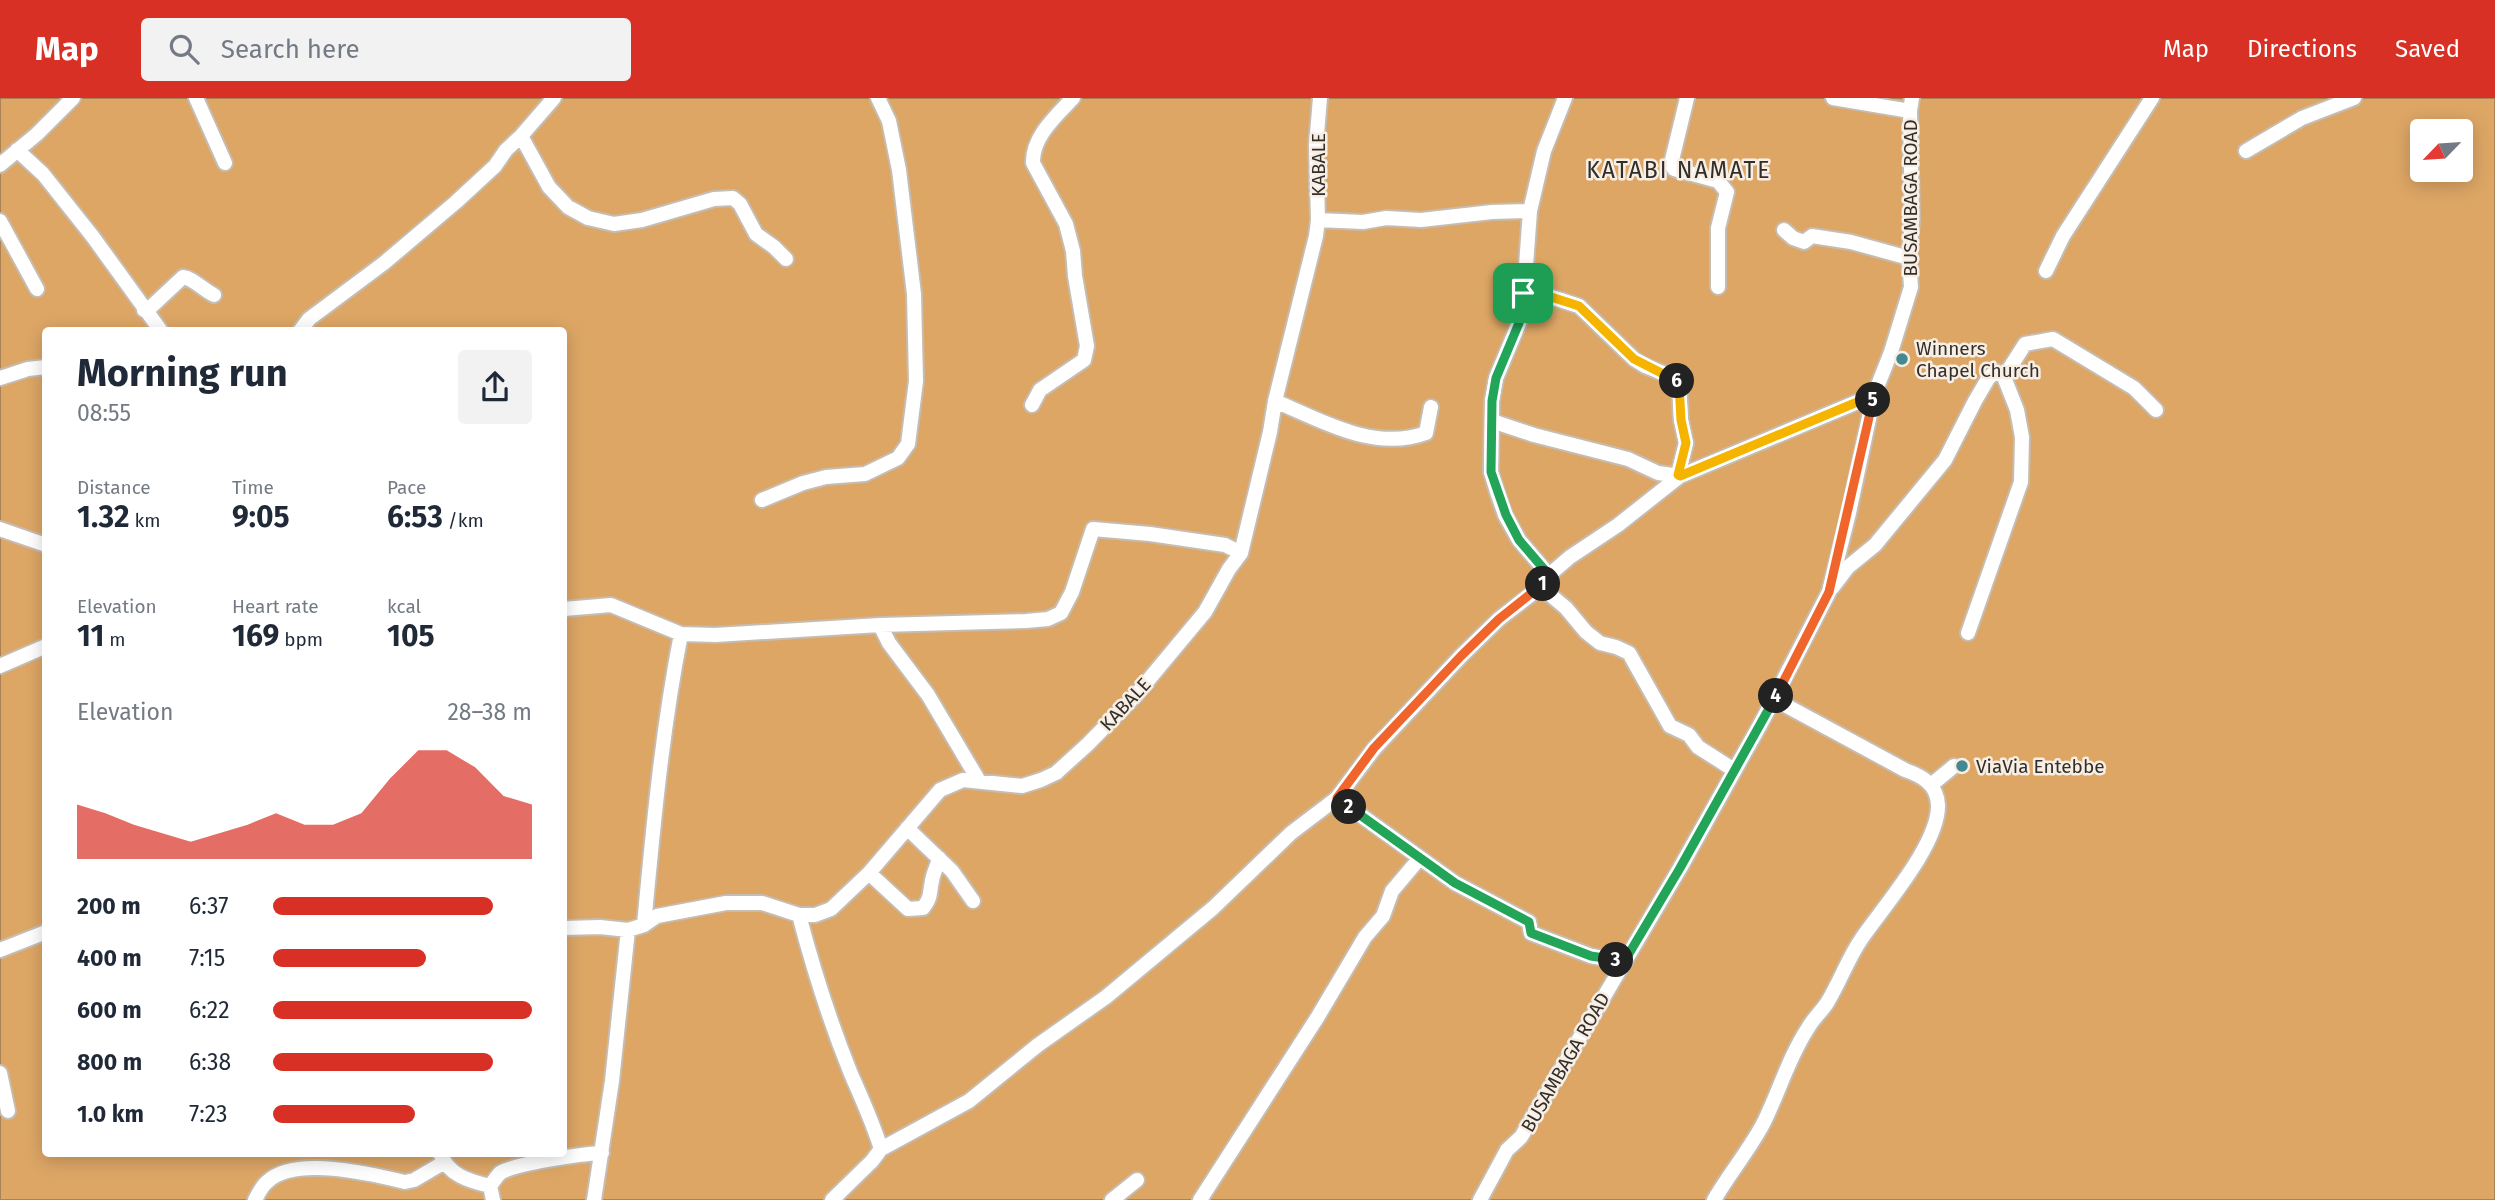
<!DOCTYPE html>
<meta charset="utf-8">
<style>
body{margin:0;font-family:"Fira Sans",sans-serif;background:#f2f2f3;color:#1f2937;height:100vh;display:flex;flex-direction:column;font-size:26px;white-space:nowrap}
*{box-sizing:border-box;margin:0}
p{font-size:23px;color:#747a83}
.icon{flex:none;width:38px;height:38px;fill:none;stroke:currentColor;stroke-width:2;stroke-linecap:round;stroke-linejoin:round}
.map{position:relative;flex:1;overflow:hidden}
.panel{position:absolute;left:42px;top:229px;width:525px;height:830px;display:flex;flex-direction:column;background:#fff;border-radius:7px;box-shadow:0 4px 18px #0003}
.panel>*{flex:none}
.needle{width:46px;rotate:245deg}
.buttons{position:absolute;left:2410px;top:21px;display:grid;gap:14px}
.buttons a{display:grid;place-items:center;width:63px;height:63px;border-radius:7px;background:#fff;box-shadow:0 4px 18px #0003;font-size:35px}
.pin{position:absolute;display:grid;place-items:center;width:60px;height:60px;color:#fff;margin:-30px;border-radius:14px;box-shadow:0 4px 10px #0006}
.km{position:absolute;width:35px;height:35px;margin:-18px;border-radius:50%;background:#222;color:#fff;font-size:19px;line-height:35px;text-align:center}
.round{display:grid;place-items:center;flex:none;width:74px;height:74px;border-radius:7px;background:#f2f2f3}
.summary{display:flex;align-items:center;justify-content:space-between;height:119px;padding:0 35px}
h1{font-size:38px;font-weight:700;line-height:52px}
.figures{display:grid;grid-template-columns:repeat(3,1fr);gap:10px;height:119px;padding:7px 35px}
.figures div{display:grid;align-content:center}
.figures b{font-size:30px;font-weight:700}
.figures small{font-size:19px;font-weight:400}
.figures p{font-size:19px}
.chart{height:196px;padding:14px 35px}
.chart p{display:flex;justify-content:space-between}
.chart svg{width:100%;height:126px;margin-top:7px;fill:#d93025;opacity:.7}
ul{padding:0 35px;list-style:none;font-size:23px}
li{display:grid;grid-template-columns:112px 84px 1fr;align-items:center;height:52px}
li i{height:18px;border-radius:9px;background:#d93025}
header{display:flex;align-items:center;gap:42px;box-sizing:border-box;height:98px;padding:0 35px;background:#d93025;color:#fff}
header strong{font-size:33px}
nav{display:flex;gap:38px;margin-inline-start:auto;font-size:24px}
.search{width:490px;height:63px;background:#f2f2f3;display:flex;align-items:center;gap:18px;box-sizing:border-box;padding:0 24px;border-radius:7px;color:#747a83;font-size:26px}
.map>svg:first-child{display:block}
</style>
<header>
<strong>Map</strong>
<div class="search"><svg class="icon" aria-label="search" viewBox="0 0 24 24"><circle cx="10" cy="10" r="6"/><path d="M15 15l6 6"/></svg>Search here</div>
<nav><a>Map</a><a>Directions</a><a>Saved</a></nav>
</header>
<div class="map">
<svg width="2495" height="1102" viewBox="0 0 2495 1102">
<rect width="100%" height="100%" fill="#f8eee4"/>
<path fill="#dda665" stroke="#aa8254" stroke-width="2" fill-rule="evenodd" d="M0 0H2495V1102H0ZM2422 33H2460V72H2422ZM46 233H564V1055H46Z"/>
<g fill="none" stroke-linecap="round" stroke-linejoin="round">
<defs>
<path id="minor" d="M196 0 225 65
M1687 0 1671 66 1674 71 1718 83 1727 94 1718 130V189
M1833 0 1910 13
M521 38 549 89 568 109 588 120 614 126 642 122 714 101 733 100 740 106 756 136 774 149 786 161
M17 52 43 76 93 139 161 233
M2246 53 2302 20 2354 0
M0 67 37 36 73 0
M1318 122 1363 124 1386 120 1421 122 1492 114 1530 113
M0 123 37 191
M1784 132 1793 140 1804 144 1812 138 1851 144 1909 160
M2046 173 2063 138 2152 0
M1523 195 1548 198 1579 208 1634 261 1645 268 1673 279 1679 286 1681 322 1686 345 1678 377
M144 212 152 208 183 179C193 180 203 192 214 197
M300 233 309 221 384 165 456 104 495 68 506 52 521 38 554 0
M2004 279 2025 246 2053 241 2134 290 2156 312
M0 280 28 271 46 269
M1275 303C1322 323 1374 354 1426 335L1431 309
M1032 307 1040 292 1084 262 1087 248 1075 178 1073 153 1066 126 1033 65C1032 39 1056 18 1073 0
M1492 323 1534 337 1628 361 1658 375 1680 378
M762 402 803 385 826 379 865 376 898 360 908 346 916 283 914 196 899 72 889 23 878 0
M0 431 46 447
M1549 477 1519 442 1505 417 1497 394 1491 374 1492 303 1496 280 1519 225 1525 181 1530 113 1544 53 1565 0
M1541 489 1566 510 1586 534 1600 545 1616 549 1629 555 1670 628 1689 637 1698 649 1734 672
M1832 490 1848 469 1875 447 1945 362 1975 303 1989 279 1997 274 2004 279 2017 312 2022 339 2021 384 1968 535
M564 511 611 507 681 536 715 537 880 527 1026 523 1048 521 1061 515 1072 494 1093 431 1150 436 1225 447 1241 455
M880 527 889 545 928 597 979 683
M0 568 46 548
M1931 687 1954 668
M1337 700 1455 785 1529 824 1531 835 1591 858 1624 864
M907 730 952 773 973 803
M869 775 908 811 923 810C932 798 929 796 932 783 933 775 937 769 939 760
M799 817C813 870 830 924 851 976 862 1001 873 1025 881 1051
M644 827C653 730 662 632 681 536
M564 830 600 829 628 832 644 827 657 818 726 805H762L799 817H815L831 811 869 775 940 692 963 682 1022 688 1041 682 1056 675 1088 646 1135 598 1205 514 1229 471 1241 455 1270 334 1275 303 1316 138 1318 122 1316 48 1320 0
M0 852 46 834
M0 975 8 1013
M440 1055C448 1077 469 1083 490 1088 493 1084 497 1078 500 1075 516 1065 582 1056 602 1055
M490 1088 493 1102
M255 1102C258 1096 262 1088 267 1084 294 1057 372 1076 405 1084L414 1082 443 1065
M594 1102 612 983 628 832
M832 1102 872 1063 881 1051 969 1003 1038 947 1106 899 1213 810 1291 735 1337 700 1374 651 1461 558 1499 521 1541 489 1549 477 1570 459 1618 427 1680 378 1874 297
M1112 1102 1137 1082
M1200 1102 1317 920 1365 839 1383 818 1392 793 1419 761
M1480 1102 1507 1052 1521 1039 1680 770 1760 627 1829 494 1849 415 1874 297 1891 254 1911 189 1909 160 1912 122 1910 13 1912 0
M1714 1102C1729 1076 1753 1047 1765 1022 1780 991 1789 959 1808 930 1813 921 1821 914 1827 905 1840 884 1848 860 1862 840 1884 808 1939 746 1938 707 1937 686 1922 678 1905 672L1774 601"/>
</defs>
<use href="#minor" stroke="#c5bcb2" stroke-width="18"/>
<use href="#minor" stroke="#fff" stroke-width="14"/>
</g>
<g fill="none" stroke-linecap="round" stroke-linejoin="round">
<defs>
<path id="split-1" d="M1523 195 1519 225 1496 280 1492 303 1491 374 1506 417 1519 442 1549 477 1543 486"/>
<path id="split-2" d="M1349 709 1337 700 1374 650 1461 558 1499 521 1543 486"/>
<path id="split-3" d="M1349 709 1455 785 1529 824 1531 835 1591 858 1616 862"/>
<path id="split-4" d="M1616 862 1624 864 1680 770 1776 598"/>
<path id="split-5" d="M1776 598 1829 494 1873 302"/>
<path id="split-6" d="M1677 283 1679 286 1681 322 1686 345 1678 377 1680 378 1874 297 1873 302"/>
<path id="split-7" d="M1523 195 1532 198H1548L1579 208 1634 261 1677 283"/>
</defs>
<use href="#split-1" stroke="#fff" stroke-width="14"/>
<use href="#split-2" stroke="#fff" stroke-width="14"/>
<use href="#split-3" stroke="#fff" stroke-width="14"/>
<use href="#split-4" stroke="#fff" stroke-width="14"/>
<use href="#split-5" stroke="#fff" stroke-width="14"/>
<use href="#split-6" stroke="#fff" stroke-width="14"/>
<use href="#split-7" stroke="#fff" stroke-width="14"/>
<use href="#split-1" stroke="#22a559" stroke-width="9"/>
<use href="#split-2" stroke="#f0652b" stroke-width="9"/>
<use href="#split-3" stroke="#22a559" stroke-width="9"/>
<use href="#split-4" stroke="#22a559" stroke-width="9"/>
<use href="#split-5" stroke="#f0652b" stroke-width="9"/>
<use href="#split-6" stroke="#f5b400" stroke-width="9"/>
<use href="#split-7" stroke="#f5b400" stroke-width="9"/>
</g>
<g fill="#428a8f" stroke="#f8eee4" stroke-width="2.5">
<circle cx="1902" cy="261" r="7"/>
<circle cx="1962" cy="668" r="7"/>
</g>
<g text-anchor="middle" stroke-width="5" stroke-linejoin="round" paint-order="stroke">
<g font-size="19" fill="#322f2b" stroke="#f8eee4">
<text transform="translate(1318 67) rotate(-90)" y="7">KABALE</text>
<text transform="translate(1910 100) rotate(-90)" y="7">BUSAMBAGA ROAD</text>
<text transform="translate(1125 606) rotate(-47)" y="7">KABALE</text>
<text transform="translate(1565 964) rotate(-60)" y="7">BUSAMBAGA ROAD</text>
</g>
<g font-size="19" fill="#322f2b" stroke="#f8eee4" text-anchor="start">
<text x="1916" y="257">Winners<tspan x="1916" dy="22">Chapel Church</tspan></text>
<text x="1976" y="675">ViaVia Entebbe</text>
</g>
<g font-size="23" letter-spacing="2" fill="#322f2b" stroke="#f8eee4">
<text x="1679" y="80">KATABI NAMATE</text>
</g>
</g>
</svg>
<div class="buttons">
<a><svg class="needle" viewBox="-14 -14 28 28"><path d="M0-13l5 13h-10z" fill="#e53935"/><path d="M0 13l5-13h-10z" fill="#747a83"/></svg></a>
</div>
<div class="pin" style="left:1523px;top:195px;background:#1e9e55"><svg class="icon" aria-label="arrive" viewBox="0 0 24 24"><path d="M6 21V4h12l-3 4 3 4H6"/></svg></div>
<b class="km" style="left:1543px;top:486px">1</b>
<b class="km" style="left:1349px;top:709px">2</b>
<b class="km" style="left:1616px;top:862px">3</b>
<b class="km" style="left:1776px;top:598px">4</b>
<b class="km" style="left:1873px;top:302px">5</b>
<b class="km" style="left:1677px;top:283px">6</b>
<section class="panel">
<div class="summary"><div><h1>Morning run</h1><p>08:55</p></div><a class="round"><svg class="icon" aria-label="share" viewBox="0 0 24 24"><path d="M12 15V3M7 8l5-5 5 5M5 13v7h14v-7"/></svg></a></div>
<div class="figures">
<div><p>Distance</p><b>1.32<small> km</small></b></div>
<div><p>Time</p><b>9:05</b></div>
<div><p>Pace</p><b>6:53<small> /km</small></b></div>
</div>
<div class="figures">
<div><p>Elevation</p><b>11<small> m</small></b></div>
<div><p>Heart rate</p><b>169<small> bpm</small></b></div>
<div><p>kcal</p><b>105</b></div>
</div>
<div class="chart"><p><span>Elevation</span>28–38 m</p>
<svg viewBox="0 0 160 44" preserveAspectRatio="none"><path d="M0 44V25L10 28L20 32L30 35L40 38L50 35L60 32L70 28L80 32L90 32L100 28L110 16L120 6L130 6L140 12L150 22L160 25V44z"/></svg>
</div>
<ul>
<li><b>200 m</b>6:37<i style="width:85%"></i></li>
<li><b>400 m</b>7:15<i style="width:59%"></i></li>
<li><b>600 m</b>6:22<i style="width:100%"></i></li>
<li><b>800 m</b>6:38<i style="width:85%"></i></li>
<li><b>1.0 km</b>7:23<i style="width:55%"></i></li>
</ul>
</section>
</div>
